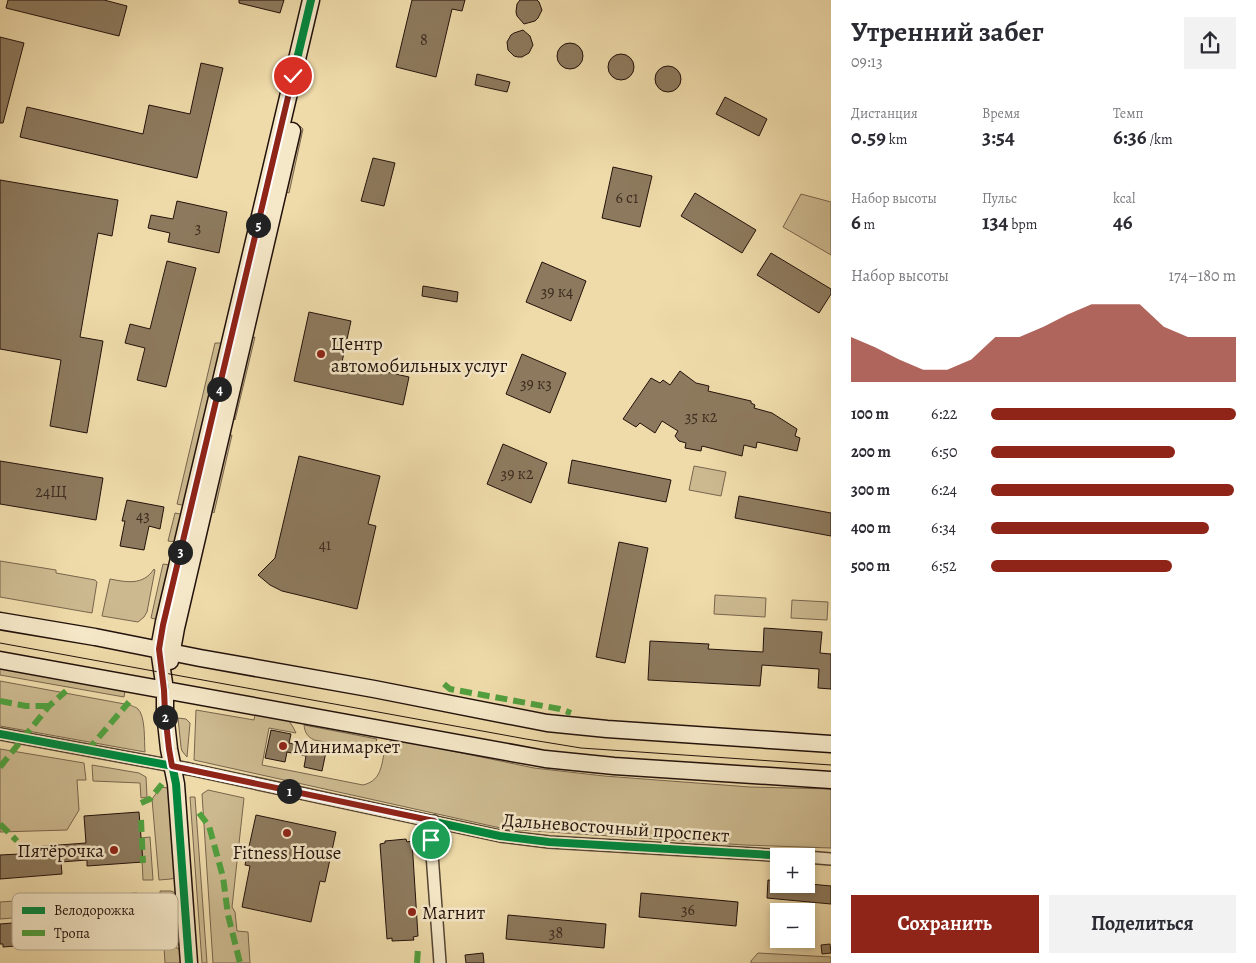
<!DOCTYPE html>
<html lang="ru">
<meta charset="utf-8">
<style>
body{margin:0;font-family:Alegreya,serif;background:#f2f2f3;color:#2b2b33;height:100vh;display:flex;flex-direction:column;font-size:19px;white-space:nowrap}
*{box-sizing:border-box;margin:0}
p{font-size:16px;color:#7c7c81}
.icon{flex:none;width:28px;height:28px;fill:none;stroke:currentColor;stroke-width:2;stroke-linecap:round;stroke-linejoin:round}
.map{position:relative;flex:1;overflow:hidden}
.sheet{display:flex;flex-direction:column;background:#fff;width:425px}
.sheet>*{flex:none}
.controls{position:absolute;left:770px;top:848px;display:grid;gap:10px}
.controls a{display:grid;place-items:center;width:45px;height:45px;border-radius:0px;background:#fff;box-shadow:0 2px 8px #0003;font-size:25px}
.pin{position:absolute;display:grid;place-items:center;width:42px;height:42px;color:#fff;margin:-21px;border:2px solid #fff;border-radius:50%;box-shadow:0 1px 5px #0007}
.km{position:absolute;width:25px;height:25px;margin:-12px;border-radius:50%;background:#222;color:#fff;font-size:14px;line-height:25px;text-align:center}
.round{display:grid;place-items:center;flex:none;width:52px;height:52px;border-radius:0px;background:#f2f2f3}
.overview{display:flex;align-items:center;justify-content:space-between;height:85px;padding:0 20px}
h1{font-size:28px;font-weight:700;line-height:38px}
.figures{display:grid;grid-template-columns:repeat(3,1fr);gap:8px;height:85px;padding:5px 20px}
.figures div{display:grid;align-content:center}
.figures b{font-size:21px;font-weight:700}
.figures small{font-size:14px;font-weight:400}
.figures p{font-size:14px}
.chart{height:140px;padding:10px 20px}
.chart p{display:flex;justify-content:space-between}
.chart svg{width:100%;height:90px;margin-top:5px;fill:#8f2418;opacity:.7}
.action{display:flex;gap:10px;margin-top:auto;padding:10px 20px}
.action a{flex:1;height:58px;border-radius:0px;background:#8f2418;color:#fff;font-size:20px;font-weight:700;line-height:58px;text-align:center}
.action a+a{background:#f2f2f3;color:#2b2b33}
ul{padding:0 20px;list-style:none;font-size:16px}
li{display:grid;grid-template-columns:80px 60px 1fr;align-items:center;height:38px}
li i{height:12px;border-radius:6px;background:#8f2418}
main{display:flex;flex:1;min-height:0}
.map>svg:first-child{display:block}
</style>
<main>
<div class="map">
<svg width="831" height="963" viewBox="0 0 831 963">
<rect width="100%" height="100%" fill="#efdbaa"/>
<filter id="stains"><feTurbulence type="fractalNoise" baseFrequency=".004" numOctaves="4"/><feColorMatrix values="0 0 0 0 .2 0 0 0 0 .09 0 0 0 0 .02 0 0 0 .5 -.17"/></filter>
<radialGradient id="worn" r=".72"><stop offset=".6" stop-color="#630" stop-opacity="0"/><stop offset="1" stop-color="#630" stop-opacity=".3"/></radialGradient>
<path fill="#ccb98f" stroke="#77654d" d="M300 126 303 129 289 193 284 191Z
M801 194 831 202V255L783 227Z
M255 337 235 420 232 417 250 338Z
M215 343H220L222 345 187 503 182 505 177 504Z
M232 435 214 513 210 509 227 436Z
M694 466 726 472 721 496 689 490Z
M175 513 180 514 184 518 177 542 168 541Z
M0 561 56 570V573L95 580 97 582 92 613 0 597Z
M163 564 170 565 159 620 151 618Z
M154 569 155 570 147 612 144 617 138 622 102 616 110 579C126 582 143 586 154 569Z
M715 595 766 598 765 617 714 614Z
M792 600 828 602 827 620 791 618Z
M0 668 125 691 124 697 0 675Z
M0 681 130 705C130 705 137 708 137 708 146 715 144 741 145 752L0 726Z
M196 710 254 720 255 715 289 721 293 727 296 733 269 728 262 765 363 785C384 780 381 761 386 745L392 740H399L534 768 604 776 750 787 831 789V848L744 845 505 829 194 760Z
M178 718 186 719 190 723 187 757 182 751 181 747Z
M304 725 377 739C375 745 372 747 366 749L314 740C307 736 305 733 304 725Z
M0 749 84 763 86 780H77L79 810 67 830 0 832Z
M92 765 139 773 146 777 147 797 141 798 140 783 93 781Z
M161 787 168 788 175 878 171 879 159 880 152 799Z
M208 790 244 798 232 907 235 912 237 931 248 932 250 963H213L202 794Z
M190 797H195L207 963H202Z
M150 837 153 880H143L141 838Z
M160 891H171L176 893 180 936 173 940 164 941Z
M137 893 140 899 136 908 0 919V902Z
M174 947 180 949 181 963H165L164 948Z
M758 953 831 957V963H751V961Z"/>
<path fill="#8d7a5e" stroke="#22110b" d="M8 0H104L127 6 119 36 6 8Z
M239 0H284L280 13 239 3Z
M412 0H465L462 11 452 9 436 77 396 67Z
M520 0H537L539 2 542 10 538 18 535 21 524 24 517 16 516 12 517 4Z
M523 30 530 36 533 45 529 53 522 57H518L514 56 508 50 507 42 511 35 514 33Z
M0 37 24 43 3 123H0Z
M557 56a13 13 0 1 1 26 0a13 13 0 1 1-26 0Z
M608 67a13 13 0 1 1 26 0a13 13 0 1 1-26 0Z
M201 63 223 68 197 178 20 137 27 107 143 134 149 105 190 114Z
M655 79a13 13 0 1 1 26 0a13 13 0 1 1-26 0Z
M477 74 510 82 507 92 475 85Z
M725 97 767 119 759 136 716 114Z
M373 158 395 163 384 206 361 201Z
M613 167 652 176 640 227 602 218Z
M0 180 118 200 112 236 98 233 80 337 103 341 87 433 50 426 61 360 0 349Z
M695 193 756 230 742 253 681 216Z
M177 201 227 212 219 253 168 242 170 233 148 228 151 215 173 219Z
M771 253 831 289V294L819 313 757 275Z
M167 261 196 268 166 387 137 380 145 348 125 343 130 324 150 329Z
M542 262 586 281 571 321 526 302Z
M423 286 458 292 457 302 422 296Z
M309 312 351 321 342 362 409 377 403 405 294 381Z
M522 354 566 373 550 413 506 394Z
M680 371 696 383 709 386 708 391 751 401V403L755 405 754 408 772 413 797 429 795 436 800 438 797 451 757 442 756 448 744 445 742 456 702 446 701 451 685 448 686 443 679 441 675 436 678 431 662 421 655 433 640 423 636 427 623 419 651 378 660 383 663 380 670 385Z
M503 444 547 463 531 503 487 484Z
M299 456 380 476 368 524 376 526 357 609 282 591 270 585 258 575 275 558Z
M572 460 671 480 666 502 568 483Z
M0 461 103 478 96 520 0 504Z
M739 496 831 513V536L735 518Z
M127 500 164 507 160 529 149 526 144 550 120 546 125 521H122Z
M619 542 648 548 625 663 596 657Z
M764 628 822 632 820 653 831 654V689L818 688 819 669 762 665 760 686 648 680 650 641 709 644 708 649 763 652Z
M271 730 291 734 289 743 310 747 311 743 327 747 322 771 304 767 306 756 287 752 285 762 265 758Z
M139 812 143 862 87 866V860L61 862 62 874 0 879V855L20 854 19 848 86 843 84 816Z
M256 815 336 832 325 882 320 881 311 922 242 907 250 866 245 865Z
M406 839 407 842 412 841 418 936 413 937 414 940 392 941V938L387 939 380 844 385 843V841Z
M768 880 779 881V884H810L831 886V904L767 898Z
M641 893 738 902 736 926 639 917Z
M127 914 128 935H118V938L93 940V937L73 939V942L48 944V940L28 942V945L3 947V944H0V924Z
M508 915 606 924 604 948 506 939Z
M830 944 831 953 822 954 821 945Z
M483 953 484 963H466L465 955Z"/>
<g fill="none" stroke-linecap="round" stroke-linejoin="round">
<defs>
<path id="street" d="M0 734 189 769 500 836 549 842 789 856
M434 821 431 840 440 963
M806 857 831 859"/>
<path id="secondary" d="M0 621 95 637 200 658 374 689 547 723 607 729 831 744
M0 660 545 759 614 766 831 780
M170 661 176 628 292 131
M189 963 176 784 169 749 165 713V690L159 649 164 622 311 0"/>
</defs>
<use href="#street" stroke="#543" stroke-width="14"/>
<use href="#secondary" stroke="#22110b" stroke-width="19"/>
<use href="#street" stroke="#f5e8c8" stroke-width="11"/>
<use href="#secondary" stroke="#f5e8c8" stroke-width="16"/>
<path stroke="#22110b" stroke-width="1" d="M0 643 526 739 581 748 831 765"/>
<path stroke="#50a03e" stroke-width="6" stroke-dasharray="12 6" stroke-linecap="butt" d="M444 684 450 689 560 709 571 713
M0 701 26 706H49
M87 751 129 702
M0 767 49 706 66 691
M141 803 150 799 162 784
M199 813 209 826 223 877 228 915 240 963
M141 820 143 863
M0 824 17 841
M417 963 418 949"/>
<defs>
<path id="cycleway" d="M0 734 189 769 500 836 549 842 789 856
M189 963 176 784 169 749 165 713V690L159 649 164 622 311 0"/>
</defs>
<use href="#cycleway" stroke="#f5e8c8" stroke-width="11"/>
<use href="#cycleway" stroke="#00873e" stroke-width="8"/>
</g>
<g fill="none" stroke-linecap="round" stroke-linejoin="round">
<defs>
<path id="route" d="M293 76 163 625 159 649 164 690 165 713 169 749 172 766 434 821 432 830 431 840"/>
</defs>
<use href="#route" stroke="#fff" stroke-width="10"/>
<use href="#route" stroke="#8f2418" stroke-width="6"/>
</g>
<g fill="#8f2418" stroke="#f5e8c8" stroke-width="2">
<circle cx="321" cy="354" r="5"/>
<circle cx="283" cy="746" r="5"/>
<circle cx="287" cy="833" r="5"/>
<circle cx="114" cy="850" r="5"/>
<circle cx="412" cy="912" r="5"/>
</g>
<g text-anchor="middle" stroke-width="5" stroke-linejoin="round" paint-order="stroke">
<g font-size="16" fill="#3d2b20">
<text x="424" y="45">8</text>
<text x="627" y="203">6 с1</text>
<text x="198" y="233">3</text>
<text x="557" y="297">39 к4</text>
<text x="536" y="389">39 к3</text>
<text x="701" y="422">35 к2</text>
<text x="517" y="479">39 к2</text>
<text x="51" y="497">24Щ</text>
<text x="143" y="521">43</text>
<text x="325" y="550">41</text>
<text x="688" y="915">36</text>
<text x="556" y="938">38</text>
</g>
<g font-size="19" fill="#22110b" stroke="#f5e8c8" text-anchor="start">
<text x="331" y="350">Центр<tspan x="331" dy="22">автомобильных услуг</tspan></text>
<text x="293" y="753">Минимаркет</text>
<text x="104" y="857" text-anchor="end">Пятёрочка</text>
<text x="287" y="859" text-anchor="middle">Fitness House</text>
<text x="422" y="919">Магнит</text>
</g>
<g font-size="19" fill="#22110b" stroke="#f5e8c8">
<text transform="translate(616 827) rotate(4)" y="7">Дальневосточный проспект</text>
</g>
</g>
<rect x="12" y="893" width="166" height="57" rx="8" fill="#f5e8c8" stroke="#b6a88f" stroke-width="1"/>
<rect x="22" y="907" width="23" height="7" fill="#00873e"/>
<rect x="22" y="930" width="23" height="6" fill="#50a03e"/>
<g font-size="14" fill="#22110b">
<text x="54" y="915">Велодорожка</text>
<text x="54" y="938">Тропа</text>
</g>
<rect width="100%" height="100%" filter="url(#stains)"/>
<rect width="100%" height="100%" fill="url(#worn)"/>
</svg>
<div class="controls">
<a>+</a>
<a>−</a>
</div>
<div class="pin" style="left:431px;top:840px;background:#1e9e55"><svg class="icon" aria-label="arrive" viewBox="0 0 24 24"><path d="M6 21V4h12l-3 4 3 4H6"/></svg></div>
<div class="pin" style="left:293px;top:76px;background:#d93025"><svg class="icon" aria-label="check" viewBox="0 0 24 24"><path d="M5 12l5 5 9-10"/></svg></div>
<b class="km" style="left:289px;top:791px">1</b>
<b class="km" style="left:165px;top:717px">2</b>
<b class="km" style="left:180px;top:552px">3</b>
<b class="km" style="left:219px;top:389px">4</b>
<b class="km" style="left:258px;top:225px">5</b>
</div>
<section class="sheet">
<div class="overview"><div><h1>Утренний забег</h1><p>09:13</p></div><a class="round"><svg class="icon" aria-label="share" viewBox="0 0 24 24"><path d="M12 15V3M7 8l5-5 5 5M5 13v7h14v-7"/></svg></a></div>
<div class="figures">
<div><p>Дистанция</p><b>0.59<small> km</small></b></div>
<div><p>Время</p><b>3:54</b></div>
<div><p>Темп</p><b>6:36<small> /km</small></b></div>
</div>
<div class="figures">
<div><p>Набор высоты</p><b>6<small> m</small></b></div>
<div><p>Пульс</p><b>134<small> bpm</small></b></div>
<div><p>kcal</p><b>46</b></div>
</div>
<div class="chart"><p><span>Набор высоты</span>174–180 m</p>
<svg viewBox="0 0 160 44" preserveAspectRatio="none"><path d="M0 44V22L10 27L20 33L30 38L40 38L50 33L60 22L70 22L80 17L90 11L100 6L110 6L120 6L130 17L140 22L150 22L160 22V44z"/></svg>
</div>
<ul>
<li><b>100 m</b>6:22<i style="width:100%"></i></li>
<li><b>200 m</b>6:50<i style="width:75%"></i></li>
<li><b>300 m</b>6:24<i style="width:99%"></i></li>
<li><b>400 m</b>6:34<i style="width:89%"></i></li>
<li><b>500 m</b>6:52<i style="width:74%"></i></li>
</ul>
<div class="action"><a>Сохранить</a><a>Поделиться</a></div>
</section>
</main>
